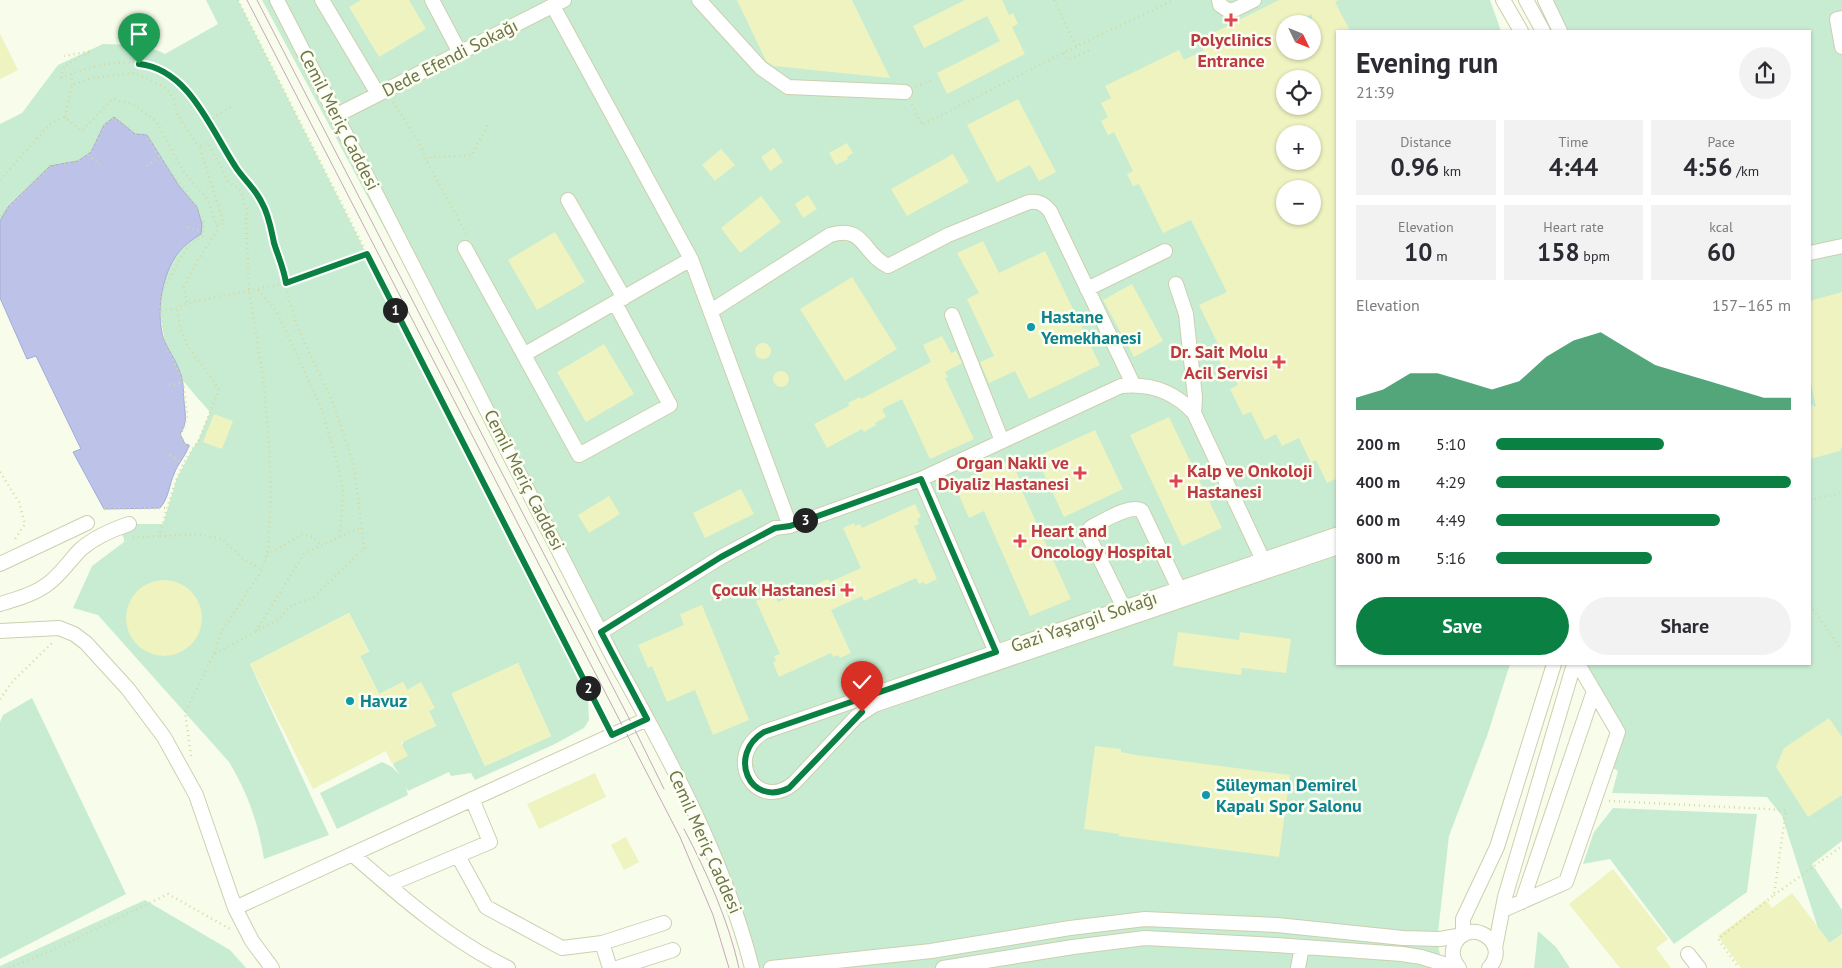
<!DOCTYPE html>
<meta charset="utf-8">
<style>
body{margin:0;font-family:"PT Sans",sans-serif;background:#f2f2f3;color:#2b2b33;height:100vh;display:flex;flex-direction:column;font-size:19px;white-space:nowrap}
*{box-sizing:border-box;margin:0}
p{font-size:16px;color:#7c7c81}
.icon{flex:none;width:28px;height:28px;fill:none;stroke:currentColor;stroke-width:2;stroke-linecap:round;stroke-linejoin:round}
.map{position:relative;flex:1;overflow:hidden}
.drawer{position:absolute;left:1336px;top:30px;width:475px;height:635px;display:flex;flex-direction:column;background:#fff;border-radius:0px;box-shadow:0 1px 4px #0004}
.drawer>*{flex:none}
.needle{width:32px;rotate:133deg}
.fabs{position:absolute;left:1276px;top:15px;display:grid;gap:10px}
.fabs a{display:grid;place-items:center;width:45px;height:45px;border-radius:50%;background:#fff;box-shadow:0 1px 4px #0004;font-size:25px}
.pin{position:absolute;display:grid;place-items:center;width:42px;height:42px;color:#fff;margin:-51px -21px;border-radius:50% 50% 50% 0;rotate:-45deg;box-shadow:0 0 5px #0007}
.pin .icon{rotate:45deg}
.km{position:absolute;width:25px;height:25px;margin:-12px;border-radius:50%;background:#222;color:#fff;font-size:14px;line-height:25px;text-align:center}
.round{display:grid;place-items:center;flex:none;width:52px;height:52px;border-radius:26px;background:#f2f2f3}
.summary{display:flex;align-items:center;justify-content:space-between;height:85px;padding:0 20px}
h1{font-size:28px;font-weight:700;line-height:38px}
.metrics{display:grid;grid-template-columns:repeat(3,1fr);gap:8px;height:85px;padding:5px 20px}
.metrics div{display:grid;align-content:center;border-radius:0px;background:#f2f2f3;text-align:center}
.metrics b{font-size:25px;font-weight:700}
.metrics small{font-size:14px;font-weight:400}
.metrics p{font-size:14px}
.chart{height:140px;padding:10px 20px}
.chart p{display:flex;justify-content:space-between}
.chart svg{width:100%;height:90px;margin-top:5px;fill:#0b8043;opacity:.7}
.action{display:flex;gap:10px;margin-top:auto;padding:10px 20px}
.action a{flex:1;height:58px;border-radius:30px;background:#0b8043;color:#fff;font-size:20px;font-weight:700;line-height:58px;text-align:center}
.action a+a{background:#f2f2f3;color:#2b2b33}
ul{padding:0 20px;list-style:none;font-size:16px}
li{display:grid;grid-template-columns:80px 60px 1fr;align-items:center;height:38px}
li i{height:12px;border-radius:6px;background:#0b8043}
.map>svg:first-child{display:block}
</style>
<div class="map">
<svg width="1842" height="968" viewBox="0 0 1842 968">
<rect width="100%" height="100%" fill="#f7fdea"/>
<path fill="#c7ecd2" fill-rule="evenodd" d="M206 0H238L354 229 588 699 589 720 584 728 555 744 475 780 471 773 451 776 449 772 408 791 406 787 408 795 337 829 320 793 382 762 392 767 400 775 393 765 405 739 436 726 429 711 434 708 407 690 403 682 379 694 360 656 369 651 349 613 250 664 329 835 264 859C258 822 248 794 229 762L98 615 73 608 92 566 124 542V539L119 528 129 524H163L177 478 193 448 198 441 210 412C202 403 193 393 185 383 159 346 150 291 178 253 184 245 193 239 201 234L195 205 177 183 154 148 136 134 104 125 91 152 8 207 0 221V124L22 113 58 65 103 44 135 45 159 51 165 54 218 24ZM518 663 551 736 485 766 452 694Z
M262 0H1490L1501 31H1338V664H1510L1487 736 1449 836 1437 941 1443 968H754L674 768ZM1285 24H1312V51H1285ZM1285 79H1312V106H1285ZM1285 134H1312V161H1285ZM1285 189H1312V216H1285Z
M1553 0H1842V841L1812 864 1842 910V934L1824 947 1782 816 1767 797 1612 793 1618 771 1602 761 1615 730 1578 664H1810V31H1568Z
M32 698 126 894 0 959V722L3 715Z
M1613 808 1757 814 1747 892 1674 944 1610 859 1583 864 1594 832Z
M145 900 230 950 246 968H0V966Z
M1538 931 1556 947 1570 968H1534Z"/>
<path fill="#bdc3e8" stroke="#a3abda" d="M114 117 135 134 147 135 179 186 197 207 202 224 201 234C193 239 184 245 178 253 162 274 156 311 163 337 168 351 179 364 182 379 184 386 183 394 184 401 185 414 188 422 180 434L185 444 189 445C186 456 178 463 174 474 169 485 169 498 160 508L104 509 73 452 81 449 36 356 27 359 0 298V221L8 207 50 166 78 161 91 152 104 125Z"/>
<path fill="#eef3c0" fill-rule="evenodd" d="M361 0H409L426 29 379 57 349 7Z
M737 0H852L890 78 774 66 766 61Z
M965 0H1002L1009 15 1013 13 1018 24 1012 27 1025 54 947 94 937 73 1000 41 987 16 924 48 913 26Z
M1279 0H1339L1335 2 1350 31H1338V478L1327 483 1316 460 1311 463 1299 438 1282 446 1276 434 1265 440 1251 412 1243 415 1230 389 1238 385 1229 366 1223 369 1216 354 1222 352 1199 305 1227 292 1191 220 1163 233 1139 184 1133 186 1127 174 1133 171 1114 132 1108 135 1101 121 1108 117 1101 103 1111 98 1105 86 1179 50 1184 60 1204 50 1199 40ZM1312 14V51H1285V24H1293ZM1285 79H1312V106H1285ZM1285 134H1312V161H1285ZM1285 189H1312V216H1285Z
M0 34 18 70 0 79Z
M1018 99 1056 172 1039 181 1030 165 997 182 967 125Z
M847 143 853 153 847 157 848 159 836 165 829 153Z
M774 148 783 162 770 171 761 157Z
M721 149 735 165 715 181 702 165Z
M953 154 969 182 907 216 891 189Z
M808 195 817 209 803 218 795 204Z
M761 196 781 222 740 253 721 228Z
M555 232 585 282 537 310 508 260Z
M983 241 999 273 1045 251 1100 365 1029 399 1015 371 989 383 980 362 994 356 967 299 979 293 957 253Z
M852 277 897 349 845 381 800 309Z
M1132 284 1163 341 1134 357 1103 300Z
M1842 292V446L1840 451 1810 459V404L1816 407 1810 379V301Z
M942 336 951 353 956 351 962 363 945 372 948 377 945 378 974 439 930 459 902 399 882 409 886 417 875 423 876 425 864 432 862 429 827 448 814 424 849 406 848 403 860 397 861 399 931 362 923 345Z
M755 351a8 8 0 1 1 16 0a8 8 0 1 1-16 0Z
M604 344 634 394 586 422 557 372Z
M773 379a8 8 0 1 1 16 0a8 8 0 1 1-16 0Z
M214 414 233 421 222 449 203 442Z
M1169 417 1222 528 1182 546 1130 435Z
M1095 430 1123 489 1064 517 1036 457Z
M1011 460 1024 490 1022 491 1071 599 1030 616 984 511 969 518 954 484Z
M741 489 754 514 705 538 693 513Z
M609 496 620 514 589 533 578 515Z
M915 504 921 517 917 519 919 524 914 526 937 579 925 585 924 582 919 584 916 578 864 601 862 596 831 610 851 653 840 658 838 655 833 657 831 653 779 677 773 663 776 661 774 656 780 654 756 601 769 596 770 598 775 596 778 602 828 579 830 582 861 568 843 528 854 523 855 526 860 524 862 528Z
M126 618a38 38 0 1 1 76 0a38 38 0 1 1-76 0Z
M702 605 749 720 713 735 695 690 667 702 652 666 648 668 638 645 684 625 680 614Z
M349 613 369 652 360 656 379 694 403 682 407 690 421 682 435 708 429 711 436 726 401 743 408 756 392 764 386 751 313 789 250 664Z
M1178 632 1239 640 1240 632 1291 639 1286 673 1242 668 1241 675 1173 666Z
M518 663 551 736 485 766 452 693Z
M1829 718 1842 737V795L1808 817 1776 767 1784 748Z
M1095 746 1121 749V752L1136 755 1290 775 1279 857 1119 836V834L1084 829Z
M595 773 606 797 539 829 527 804Z
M626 837 639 862 624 870 611 845Z
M1613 869 1668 939 1656 948 1671 968H1620L1569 904Z
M1792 893 1830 943 1842 934V968H1741L1718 936 1766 900 1772 908Z"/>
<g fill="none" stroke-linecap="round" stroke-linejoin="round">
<defs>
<path id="minor" d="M277 0 614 659C669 757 724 858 752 968
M322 0 378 94
M432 0 460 53
M699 0 761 68 788 87 905 92
M1219 0 1220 5 1229 11 1236 9 1254 0
M1503 0 1521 31
M1526 0 1543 31
M1545 0 1560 31
M553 6 691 259 790 526
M1842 18 1837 19 1842 47
M337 115 564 0
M568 200 624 298
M465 248 579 455 670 405 615 303
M1810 253 1842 246
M1176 284 1186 314 1195 397 1194 413
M1087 289 1165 251
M711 311 830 235C865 224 863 255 888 266L948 235 1029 202C1039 201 1044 204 1050 211L1133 384
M952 315 1002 441
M525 354 691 259
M921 479 996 652
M1338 534 764 732C722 757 757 814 794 783L856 717 874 705 1338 547
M0 564 87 523
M0 604C17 599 35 594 49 583 61 574 70 560 81 549 95 537 111 530 129 524
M1124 608 1088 535 1090 528 1093 526C1104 521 1131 503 1142 511L1179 589
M0 631 59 628 74 634 86 643 128 689 164 737 196 795 235 908
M601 632 721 557 775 528 790 526 921 479 1121 386C1150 383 1174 391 1194 413L1263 560
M352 854C400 896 450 940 508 968
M458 856 486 907 562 948 602 943 664 923
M388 885 490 842 472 799
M1522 902 1594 691
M1503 910 1566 882 1618 732 1578 664
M602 943 610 968
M1495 948 1505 897 1574 664
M1688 954 1699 968
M272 968 252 941 235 908 647 719
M617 968 673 950
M771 968 931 951 1070 928 1145 919 1277 925 1403 938 1440 939 1463 935V919L1497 847 1554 664
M943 968 1073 947 1145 938 1276 945 1402 954 1421 957 1457 968
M1298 968 1302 947
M1459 968C1454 962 1451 954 1454 946 1466 915 1513 941 1489 968"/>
</defs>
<use href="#minor" stroke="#cbd0ae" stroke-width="16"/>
<path stroke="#d4d9a3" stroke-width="2.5" stroke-dasharray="1 4" stroke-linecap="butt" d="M238 0 606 723
M1054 0 1076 46
M1064 53 1068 60 1090 50
M71 74 72 85
M61 78C96 63 143 52 175 79 188 91 198 107 209 121
M61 78 64 66 91 51 64 56
M916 87 933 79
M393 102 419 142 427 162 467 235
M912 104 922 125 1077 46 1174 0
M65 117 72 85 92 78 135 73 166 88 173 97 177 114 198 146
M88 155 100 165
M427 162 432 156 442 157 472 155 489 122
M147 166 160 157
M0 180 51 123 65 117 82 131 112 99 133 104 156 121 183 171 207 199 218 229 196 263 184 287 187 303
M0 216 50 166 78 161 91 152 104 125 114 117 136 134 147 135 159 156 197 207 204 223 203 236 189 245 182 255 163 290 160 306 163 334 167 348 183 380 187 415 184 429 180 434 185 444 193 448
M188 227 200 231
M258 290 277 312 321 407 339 469 343 490 340 537
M161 311 177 308 187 303 286 283 367 253
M169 385 183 382
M170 455 180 462
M0 472 19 502 25 524 13 542
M1810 500 1842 493
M104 509 168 508
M160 536 198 534 222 539 242 558 262 570
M133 538 159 536C169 504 176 467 198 442L219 390C208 369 191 356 183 335 179 327 179 316 177 308
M267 555 303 534 313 537 321 546
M1810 605 1842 650
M256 631 304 554 361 527
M215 654 277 620 292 605 312 599 364 548 354 465 333 403 296 324 288 296 284 273 266 212 256 192 236 167 209 121 230 107
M0 699 13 681 52 643
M191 756 185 712 214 654 222 631 262 570 268 550 271 497 269 444 264 384 249 290 246 222 247 211 241 191 228 181 208 143 199 146 224 223 217 225
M1609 801 1786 810 1774 895 1718 939 1739 968
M1774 895 1842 846
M9 968 55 949 168 894 230 929"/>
<use href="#minor" stroke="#fff" stroke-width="14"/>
<path stroke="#c8a6c0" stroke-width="1" d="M247 0 680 837 713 915 729 968
M257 0 633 726 664 789
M684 829C707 873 728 919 739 968"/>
</g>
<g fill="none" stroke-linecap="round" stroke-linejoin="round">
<defs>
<path id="route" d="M139 64C189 69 211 130 235 166 243 179 255 188 262 203 269 215 271 229 274 243 278 256 284 269 286 283L367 254 612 735 647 719 601 632 721 557 775 528 790 526 921 479 996 652 764 732C727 754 749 808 789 788L862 712"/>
</defs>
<use href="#route" stroke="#fff" stroke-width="10"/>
<use href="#route" stroke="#0b8043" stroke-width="6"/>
</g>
<g fill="#e0444e" stroke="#fbfff1" stroke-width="2">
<path d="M1228.5 12.5h5v5h5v5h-5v5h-5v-5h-5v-5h5z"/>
<path d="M1276.5 354.5h5v5h5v5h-5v5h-5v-5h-5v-5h5z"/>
<path d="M1077.5 465.5h5v5h5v5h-5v5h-5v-5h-5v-5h5z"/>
<path d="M1173.5 473.5h5v5h5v5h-5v5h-5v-5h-5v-5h5z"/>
<path d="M1017.5 533.5h5v5h5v5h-5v5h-5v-5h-5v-5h5z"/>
<path d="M844.5 582.5h5v5h5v5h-5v5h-5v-5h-5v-5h5z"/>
</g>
<g fill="#0f9aa8" stroke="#fbfff1" stroke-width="2">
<circle cx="1031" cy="327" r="5"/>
<circle cx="350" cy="701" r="5"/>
<circle cx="1206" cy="795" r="5"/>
</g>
<g text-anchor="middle" stroke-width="5" stroke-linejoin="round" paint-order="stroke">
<g font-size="18" font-weight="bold" fill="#be3a42" stroke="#fbfff1" text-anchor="end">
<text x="1231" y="46" text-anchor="middle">Polyclinics<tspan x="1231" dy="21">Entrance</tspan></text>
<text x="1268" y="358">Dr. Sait Molu<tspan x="1268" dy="21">Acil Servisi</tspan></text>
<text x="1069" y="469">Organ Nakli ve<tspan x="1069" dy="21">Diyaliz Hastanesi</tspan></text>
<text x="1187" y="477" text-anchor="start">Kalp ve Onkoloji<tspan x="1187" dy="21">Hastanesi</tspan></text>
<text x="1031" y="537" text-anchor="start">Heart and<tspan x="1031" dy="21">Oncology Hospital</tspan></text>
<text x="836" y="596">Çocuk Hastanesi</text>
</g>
<g font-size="18" fill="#717449" stroke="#fbfff1">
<text transform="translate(450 58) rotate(-27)" y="6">Dede Efendi Sokağı</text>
<text transform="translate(339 120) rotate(63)" y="6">Cemil Meriç Caddesi</text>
<text transform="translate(524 480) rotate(63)" y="6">Cemil Meriç Caddesi</text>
<text transform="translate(1084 622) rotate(-19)" y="6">Gazi Yaşargil Sokağı</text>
<text transform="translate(705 842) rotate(66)" y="6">Cemil Meriç Caddesi</text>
</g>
<g font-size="18" font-weight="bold" fill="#0d838f" stroke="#fbfff1" text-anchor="start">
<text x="1041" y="323">Hastane<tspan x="1041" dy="21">Yemekhanesi</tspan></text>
<text x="360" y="707">Havuz</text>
<text x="1216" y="791">Süleyman Demirel<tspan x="1216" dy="21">Kapalı Spor Salonu</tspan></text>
</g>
</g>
</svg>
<div class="fabs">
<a><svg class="needle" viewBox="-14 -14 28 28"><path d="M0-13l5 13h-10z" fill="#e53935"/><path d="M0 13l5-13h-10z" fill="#7c7c81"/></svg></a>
<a><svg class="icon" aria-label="locate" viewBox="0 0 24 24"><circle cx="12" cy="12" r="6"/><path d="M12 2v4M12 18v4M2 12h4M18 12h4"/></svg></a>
<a>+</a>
<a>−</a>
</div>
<div class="pin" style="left:139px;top:64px;background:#1e9e55"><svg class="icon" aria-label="arrive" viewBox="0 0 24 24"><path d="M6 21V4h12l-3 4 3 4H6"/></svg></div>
<div class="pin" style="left:862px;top:712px;background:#d93025"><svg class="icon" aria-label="check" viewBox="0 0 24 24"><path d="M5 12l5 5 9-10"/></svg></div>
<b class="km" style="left:395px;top:310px">1</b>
<b class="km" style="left:588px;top:688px">2</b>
<b class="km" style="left:805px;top:520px">3</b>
<section class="drawer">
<div class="summary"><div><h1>Evening run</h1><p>21:39</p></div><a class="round"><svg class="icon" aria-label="share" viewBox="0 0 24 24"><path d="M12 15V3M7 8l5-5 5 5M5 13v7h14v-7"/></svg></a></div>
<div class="metrics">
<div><p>Distance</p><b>0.96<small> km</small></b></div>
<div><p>Time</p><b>4:44</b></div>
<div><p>Pace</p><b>4:56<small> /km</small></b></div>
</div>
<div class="metrics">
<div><p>Elevation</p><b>10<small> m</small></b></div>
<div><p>Heart rate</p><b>158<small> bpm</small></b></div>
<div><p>kcal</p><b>60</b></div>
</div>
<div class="chart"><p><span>Elevation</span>157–165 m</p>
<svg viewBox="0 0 160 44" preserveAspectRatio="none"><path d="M0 44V38L10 34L20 26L30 26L40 30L50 34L60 30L70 18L80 10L90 6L100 14L110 22L120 26L130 30L140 34L150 38L160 38V44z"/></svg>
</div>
<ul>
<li><b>200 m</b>5:10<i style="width:57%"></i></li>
<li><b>400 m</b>4:29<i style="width:100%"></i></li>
<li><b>600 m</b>4:49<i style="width:76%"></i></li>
<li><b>800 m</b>5:16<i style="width:53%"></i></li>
</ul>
<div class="action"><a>Save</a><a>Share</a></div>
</section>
</div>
